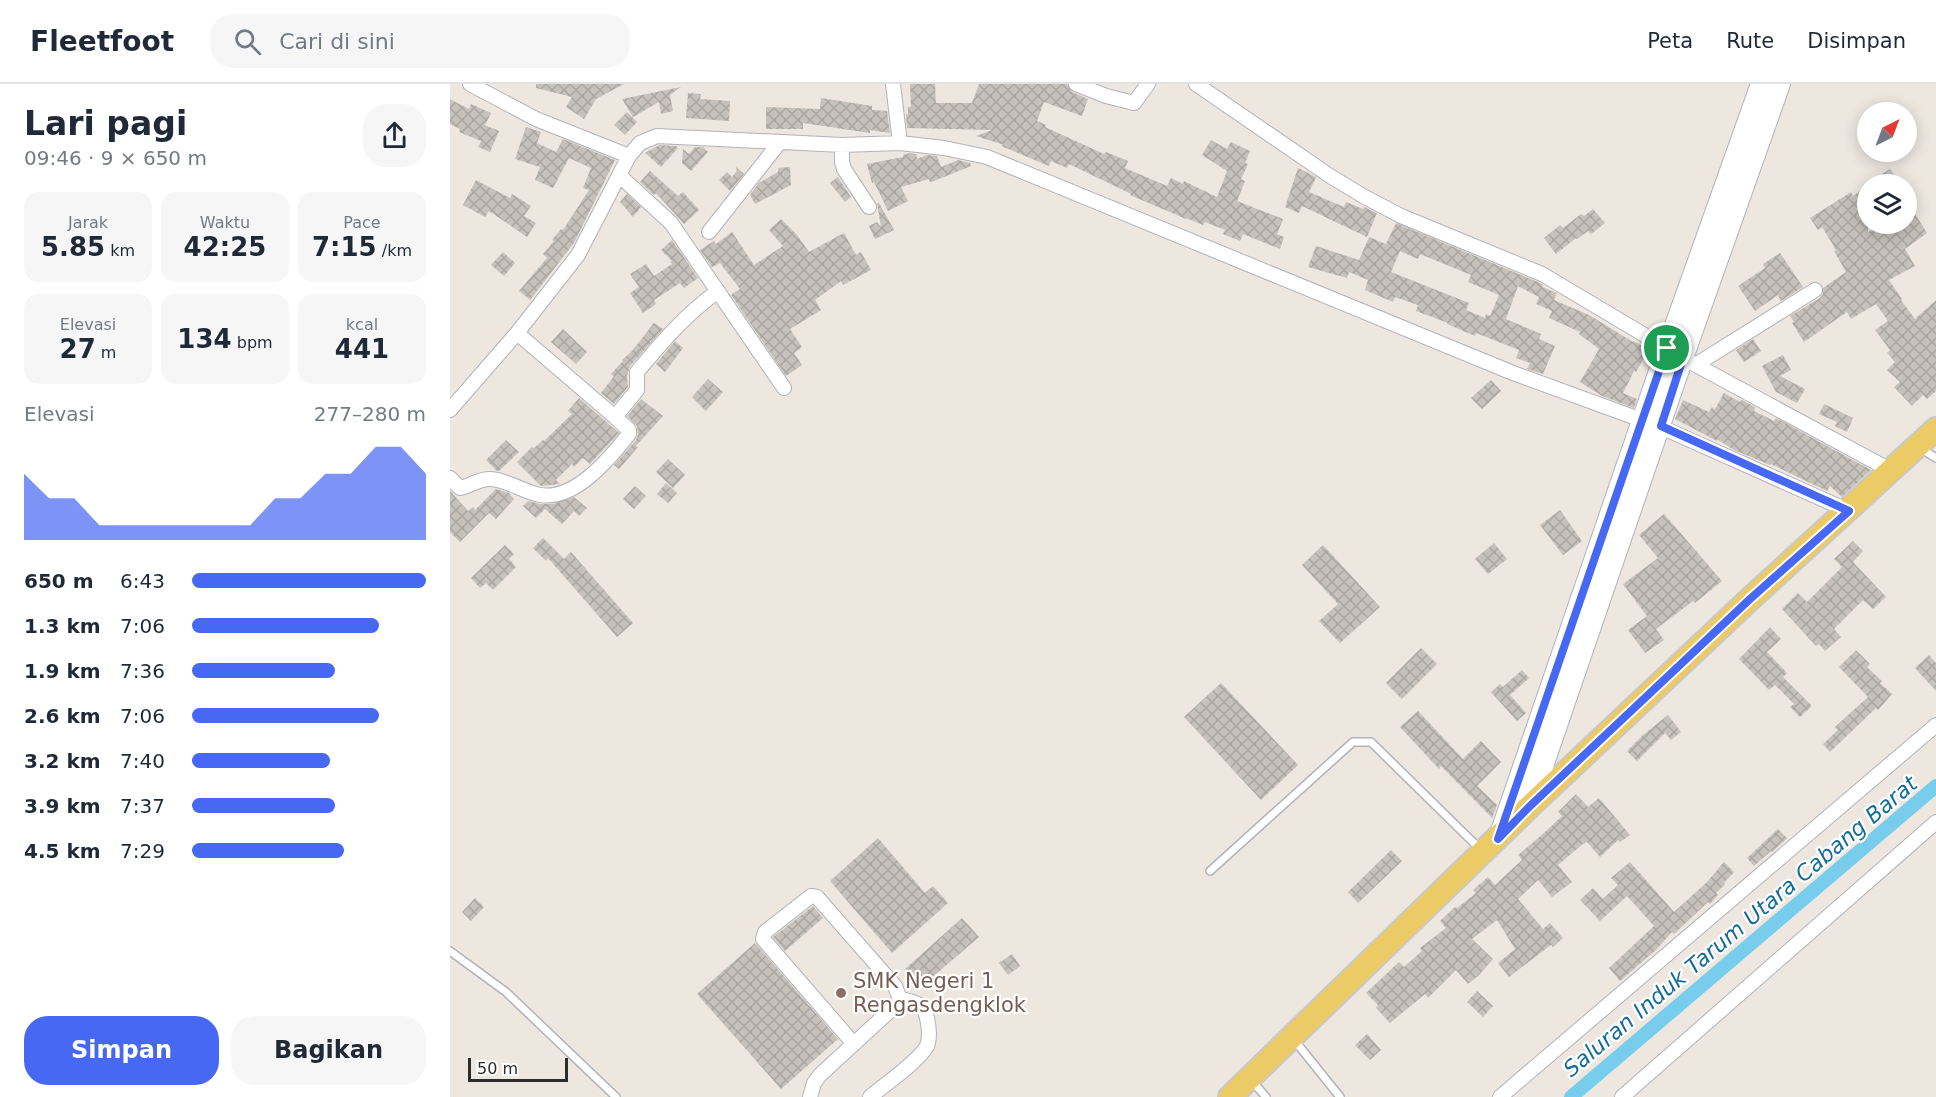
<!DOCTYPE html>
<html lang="id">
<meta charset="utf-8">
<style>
body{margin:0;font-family:"DejaVu Sans",sans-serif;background:#f6f6f7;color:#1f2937;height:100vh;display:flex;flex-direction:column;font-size:22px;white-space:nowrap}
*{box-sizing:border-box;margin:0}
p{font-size:20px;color:#747a83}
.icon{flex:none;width:33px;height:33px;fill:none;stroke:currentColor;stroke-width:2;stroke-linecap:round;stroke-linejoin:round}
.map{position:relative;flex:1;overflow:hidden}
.sheet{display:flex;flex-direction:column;background:#fff;width:450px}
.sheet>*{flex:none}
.needle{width:39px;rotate:42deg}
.controls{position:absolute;left:1407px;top:18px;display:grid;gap:12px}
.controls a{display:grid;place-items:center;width:60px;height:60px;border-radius:50%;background:#fff;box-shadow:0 3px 15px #0003;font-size:30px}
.scale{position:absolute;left:18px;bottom:15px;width:100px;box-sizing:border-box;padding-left:6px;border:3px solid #2c2c2c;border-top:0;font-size:16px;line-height:21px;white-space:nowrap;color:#2c2c2c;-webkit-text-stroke:4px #fff;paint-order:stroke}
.pin{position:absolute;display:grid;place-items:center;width:51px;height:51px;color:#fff;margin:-26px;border:3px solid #fff;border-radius:50%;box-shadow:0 2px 6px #0007}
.round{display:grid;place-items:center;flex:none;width:63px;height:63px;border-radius:24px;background:#f6f6f7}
.head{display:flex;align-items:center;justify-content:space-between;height:102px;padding:0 24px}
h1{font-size:33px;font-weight:700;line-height:45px}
.stats{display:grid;grid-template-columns:repeat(3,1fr);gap:9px;height:102px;padding:6px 24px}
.stats div{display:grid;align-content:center;border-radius:15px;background:#f6f6f7;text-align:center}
.stats b{font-size:26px;font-weight:700}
.stats small{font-size:16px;font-weight:400}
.stats p{font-size:16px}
.chart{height:168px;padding:12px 24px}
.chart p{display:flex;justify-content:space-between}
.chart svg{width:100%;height:108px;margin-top:6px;fill:#4768f3;opacity:.7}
.cta{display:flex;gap:12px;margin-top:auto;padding:12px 24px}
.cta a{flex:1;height:69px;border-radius:24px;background:#4768f3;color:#fff;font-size:24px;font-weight:700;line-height:69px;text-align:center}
.cta a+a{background:#f6f6f7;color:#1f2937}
ul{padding:0 24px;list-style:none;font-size:20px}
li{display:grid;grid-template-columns:96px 72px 1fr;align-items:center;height:45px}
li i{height:15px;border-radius:8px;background:#4768f3}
header{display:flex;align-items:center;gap:36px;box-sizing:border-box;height:84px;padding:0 30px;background:#fff;border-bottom:2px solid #e0e1e3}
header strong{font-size:28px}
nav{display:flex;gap:33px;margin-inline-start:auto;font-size:21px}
.search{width:420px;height:54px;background:#f6f6f7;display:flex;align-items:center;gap:15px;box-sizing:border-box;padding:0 21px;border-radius:24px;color:#747a83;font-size:22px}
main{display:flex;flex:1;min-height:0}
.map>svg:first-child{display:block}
</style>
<header>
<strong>Fleetfoot</strong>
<div class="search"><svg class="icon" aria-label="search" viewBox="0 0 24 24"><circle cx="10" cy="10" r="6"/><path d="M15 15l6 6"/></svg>Cari di sini</div>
<nav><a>Peta</a><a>Rute</a><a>Disimpan</a></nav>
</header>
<main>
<section class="sheet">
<div class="head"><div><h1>Lari pagi</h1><p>09:46 · 9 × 650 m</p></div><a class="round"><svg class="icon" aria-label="share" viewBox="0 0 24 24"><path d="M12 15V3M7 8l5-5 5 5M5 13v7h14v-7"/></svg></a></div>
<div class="stats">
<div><p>Jarak</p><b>5.85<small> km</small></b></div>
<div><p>Waktu</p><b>42:25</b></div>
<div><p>Pace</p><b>7:15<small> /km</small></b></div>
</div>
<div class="stats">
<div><p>Elevasi</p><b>27<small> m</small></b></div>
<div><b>134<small> bpm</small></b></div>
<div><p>kcal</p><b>441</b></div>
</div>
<div class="chart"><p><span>Elevasi</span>277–280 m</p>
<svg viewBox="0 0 160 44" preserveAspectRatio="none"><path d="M0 44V17L10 27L20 27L30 38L40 38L50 38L60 38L70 38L80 38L90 38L100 27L110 27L120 17L130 17L140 6L150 6L160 17V44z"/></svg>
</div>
<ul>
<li><b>650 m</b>6:43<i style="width:100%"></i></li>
<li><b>1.3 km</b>7:06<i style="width:80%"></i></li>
<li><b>1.9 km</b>7:36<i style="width:61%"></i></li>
<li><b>2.6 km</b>7:06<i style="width:80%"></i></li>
<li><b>3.2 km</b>7:40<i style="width:59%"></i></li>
<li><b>3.9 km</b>7:37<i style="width:61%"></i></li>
<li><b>4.5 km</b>7:29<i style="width:65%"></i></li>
</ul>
<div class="cta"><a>Simpan</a><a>Bagikan</a></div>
</section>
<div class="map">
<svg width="1486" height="1013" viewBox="0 0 1486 1013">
<defs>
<pattern id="building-cross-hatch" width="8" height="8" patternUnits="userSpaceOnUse" patternTransform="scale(1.5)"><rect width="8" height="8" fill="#c6c1bb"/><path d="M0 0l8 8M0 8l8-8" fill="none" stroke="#aaa6a1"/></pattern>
</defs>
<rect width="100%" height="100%" fill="#ede7e0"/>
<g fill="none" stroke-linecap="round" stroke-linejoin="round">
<path stroke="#77cdeb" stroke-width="14" d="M1121 1013 1486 702"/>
</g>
<path fill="url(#building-cross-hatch)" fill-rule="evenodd" d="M86 0H174L146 15 134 35 116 23 122 13 86 4Z
M460 0H485L486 19H522L529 0H617L622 8 638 15 632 32 594 18 587 37 596 41 595 43 654 70 656 68 678 77 675 84 717 102 721 94 733 100 734 97 767 113 777 87 752 71 761 56 777 65 781 58 800 67 795 79 798 80 791 95 795 97 787 117 833 135 827 150 834 153 830 165 793 150 790 157 773 150 775 146 755 138 753 141 736 134V135L680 111 681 110 669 104 619 80 617 84 601 77 599 82 551 62 554 61 526 52 542 46 457 44 456 30H458V23H461Z
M231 3 220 11 223 27 211 30 209 18 183 33 172 15Z
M238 9 251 10 250 15 280 17 279 37 236 34Z
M371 14 422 22V26L437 27 440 49 420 46V49L353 39V45H316V23L370 25Z
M0 15 19 25 21 20 41 29 35 41 49 47 40 68 28 63 31 57 9 48 10 45 0 40Z
M177 28 187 38 175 51 164 41Z
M76 43 91 48 87 59 106 68 113 55 165 76 124 159 80 216 69 207 97 174 93 170 104 157 102 156 111 145 113 146 139 106 133 104 141 84 119 74 103 104 85 96 90 83 65 75Z
M209 61 226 62 228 64 211 83 195 69Z
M245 63H253L258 68 241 87 232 79 233 65 239 70Z
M460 69 466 70 467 75 477 71 487 72 491 83 508 76 520 79 521 82 484 97 480 98 479 95 451 103 458 117 438 127 424 98 422 99 417 80 453 73V71Z
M286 83 294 90 280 107 269 96 277 88 282 93 287 87Z
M340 83 341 101 305 120 300 111 309 99 328 88V84Z
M848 84 866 93 859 108 894 123 896 118 913 125 914 123 927 129 917 153 852 122 849 129 835 123Z
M1440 85 1451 100H1416Z
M200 87 228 112 233 108 249 126 234 140 206 109 204 111 190 98Z
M388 93 401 113 395 118 380 99Z
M26 96 60 114 62 110 81 122 74 132 86 139 77 153 39 127 35 133 13 121Z
M1418 101V148L1432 140H1456V116L1477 149 1455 165 1465 182 1439 196 1452 215 1451 216 1465 235 1486 216V307L1477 315 1473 311 1462 322 1444 303 1450 298 1437 286 1445 278 1437 269 1440 266 1425 246 1438 237 1426 220 1401 235 1397 228 1354 258 1342 239 1344 238 1340 232 1370 214 1373 210V204L1396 188 1384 167 1386 166 1372 143 1368 146 1360 134 1401 108 1403 112Z
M177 110 191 123 183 133 170 118Z
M427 119H429L444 146 425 155 419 142 427 138 431 143Z
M1143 125 1155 139 1141 150 1138 147 1127 155 1126 154 1106 170 1094 154 1110 141 1113 144 1131 130 1134 132Z
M331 135 347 151 359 168 394 149 406 171 411 168 421 186 393 201 391 197 365 216 371 226 340 245 352 263 344 269 352 281 336 292 281 211 290 205 270 179 262 183 250 166 264 157 266 160 282 148 304 181 333 162 319 146Z
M946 139 1088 198 1093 201 1092 203 1107 209 1104 216 1139 231 1183 258V257L1199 265 1186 288 1184 287 1173 309 1187 315 1184 324 1152 312 1130 298 1149 265 1129 250 1130 248 1099 234 1102 227 1086 220 1089 213 1068 202 1056 235 1091 250 1089 255 1105 262 1093 290 1077 285 1080 279 1066 274 1069 266 1026 249 1025 252 997 240 998 239 966 227 968 221 945 213 943 218 915 206 918 196 899 188 897 194 858 183 866 162 909 176 919 153 936 160ZM950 167 968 175 970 170 1021 191 1018 198 1049 211 1040 232 1036 230 1035 234 1016 226 1019 219 941 188Z
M222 156 248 194 234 204 230 199 204 216 206 220 193 229 180 209 189 203 180 190 196 180 204 192 222 180 220 178 222 177 211 166Z
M53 168 65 179 54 192 41 181Z
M1330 169 1353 203 1331 217 1328 211 1305 227 1288 202 1315 184 1313 180Z
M204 239 213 245 180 282 177 292 178 303 164 320 151 309 164 292 161 290 173 277 172 276 182 267Z
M113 245 137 268 126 280 101 258Z
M1303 255 1311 267 1294 278 1286 266Z
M225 257 233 264 215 288 206 280Z
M1333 271 1341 286 1330 292 1355 305 1347 319 1326 308 1312 282Z
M258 295 273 308 256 327 242 313Z
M1041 296 1051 307 1032 325 1021 314Z
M1274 309 1290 318 1292 316 1305 323 1304 327 1324 337 1326 334 1421 386 1392 413 1380 402 1377 407 1321 380 1320 381 1284 366 1267 355V357L1225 335 1233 316 1259 328 1262 323 1265 325Z
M129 314 169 349 140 380 133 374 124 383 122 380 106 396 110 400 91 402 67 378 82 363 84 364 93 356 94 357 122 330 118 327Z
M191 315 213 332 186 362 188 363 169 385 164 381 186 356 188 351 187 342 177 332Z
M1374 320 1403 334 1397 348 1385 342 1387 338 1369 330Z
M56 356 69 368 49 387H47L36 376Z
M218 375 235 391 223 404 206 388Z
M216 399 227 409 218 419 207 410Z
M185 402 196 412 184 425 173 415Z
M46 405 59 409 64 415 46 435 39 429 10 458 0 448V407L18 427 23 423 25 426Z
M124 413 137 424 129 432 124 427 112 440 95 425 86 434 73 422 78 417 90 420H103Z
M1110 426 1132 457 1113 471 1090 441Z
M1214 430 1272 497 1245 519 1243 517 1206 545 1214 556 1195 569 1178 546 1197 532 1173 500 1208 474 1189 451Z
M93 454 114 475 121 468 183 539 167 553 98 474 96 477 83 464Z
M1403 457 1413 467 1403 478 1436 513 1423 525 1413 516 1384 545 1391 553 1375 567 1369 560 1366 562 1332 525 1348 509 1357 518 1392 483 1384 475Z
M1044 459 1057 475 1038 490 1025 475Z
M55 461 64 470 59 475 66 483 43 506 36 499 30 504 21 494Z
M873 461 930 523 890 559 869 537 888 520 852 481Z
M1320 543 1331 555 1317 568 1337 589 1333 593 1361 621V623L1350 633 1340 623 1344 620 1325 601 1319 606 1289 575Z
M971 564 987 580 952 615 936 599Z
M1406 566 1420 580 1417 583 1432 597 1430 599 1442 610 1428 626 1426 624 1380 668 1373 660 1388 646 1385 643 1418 613 1389 583Z
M1479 571 1486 579V607L1465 584Z
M1072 586 1079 594 1060 611 1076 629 1067 637 1041 608 1050 600 1053 603Z
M771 599 848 681 811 716 734 633Z
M968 627 1013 675 1031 657 1051 678 1027 702 1047 721 1042 734 991 682 989 685 950 643Z
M1218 631 1231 648 1221 656 1215 649 1187 677 1177 667 1193 651Z
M1126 710 1138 723 1149 714 1180 751 1170 758 1168 756 1150 773 1137 758 1133 760 1108 781 1122 798 1102 813 1088 796 1068 815 1093 845 1100 839 1113 854 1103 863 1101 861 1059 893 1048 879 1065 865 1047 836 1022 855 1043 875 1029 891 1018 900 1006 886 978 914 975 910 940 939 926 924 928 921 916 909 949 878 954 883 972 867 970 864 996 844 990 837 1005 823 1007 824 1026 809 1023 806 1038 793 1045 801 1072 776 1068 771 1094 749 1112 732 1108 728Z
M1328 745 1337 754 1322 768 1321 767 1304 782 1297 774Z
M428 754 475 809 483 802 498 819 442 869 380 797Z
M941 766 952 777 908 819 898 808Z
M1180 778 1224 828 1257 798 1274 778 1284 788 1274 799 1275 800 1266 809 1268 811 1260 820 1258 818 1224 850 1222 848 1206 866 1170 897 1159 884 1204 842 1177 812 1150 837 1130 816 1143 804 1153 815 1168 801 1161 794Z
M25 814 34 823 21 837 12 828Z
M363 822 373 834 335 867 323 853Z
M512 834 529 853 471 903 455 885Z
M305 859 388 955 331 1005 247 910Z
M562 870 570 882 558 891 549 879Z
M1027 907 1043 922 1033 933 1017 918Z
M917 950 931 966 920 976 905 961Z"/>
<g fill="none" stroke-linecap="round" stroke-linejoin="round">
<defs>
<path id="lane" d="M1470 364 1486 374
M760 787 903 658H921L1030 765
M0 867 56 908 166 1013
M845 957 890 1013
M802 997 816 1013"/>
<path id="street" d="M20 0 86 35 179 72 190 59 207 52 392 61 450 59 494 64 537 73 1063 289 1211 343 1399 427
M443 0 450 59
M626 0 656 12 684 19 698 0
M746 0 880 92 913 112 951 132 1092 190 1233 274 1440 386
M392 61V78L394 85 419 123
M170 92 221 139 334 304
M259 148 330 58
M67 249 165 333
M1247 280 1365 206
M0 326 67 249 128 171 179 72
M0 394 10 404C20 402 30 394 41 395 57 396 74 408 90 411 125 417 160 374 179 350V346L165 333 187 306V288C212 258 236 230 268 207
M360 1013 364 999 370 991 446 921 450 915 445 902 367 813 361 812 315 848 313 855 403 959
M420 1013C434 1001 469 977 477 962 480 955 479 942 477 934 474 919 464 918 450 915
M1050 1013 1486 641
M1172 1013 1486 738"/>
<path id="secondary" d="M1079 723 1233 274 1330 0
M1049 753 1217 264 1311 0"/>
<path id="primary" d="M780 1013 1079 723 1300 515 1486 345"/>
</defs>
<use href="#lane" stroke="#b0b2bc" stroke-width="10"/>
<use href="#street" stroke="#b0b2bc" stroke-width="16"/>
<use href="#secondary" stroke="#b0b2bc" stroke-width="22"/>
<use href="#primary" stroke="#c8c8c8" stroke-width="26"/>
<use href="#lane" stroke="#fff" stroke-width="7"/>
<use href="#street" stroke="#fff" stroke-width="14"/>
<use href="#secondary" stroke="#fff" stroke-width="20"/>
<use href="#primary" stroke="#eccb66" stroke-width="22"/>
</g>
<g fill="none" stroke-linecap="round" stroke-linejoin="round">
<defs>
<path id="route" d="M1217 264 1233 274 1211 342 1399 427 1300 515 1079 723 1048 755Z"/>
</defs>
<use href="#route" stroke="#fff" stroke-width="12"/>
<use href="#route" stroke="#4768f3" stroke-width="8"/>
</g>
<circle fill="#8d6e63" stroke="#fff" stroke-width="2" cx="391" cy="909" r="6"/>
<g text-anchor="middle" stroke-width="4.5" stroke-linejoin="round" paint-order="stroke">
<g font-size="21" fill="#785e54" stroke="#fff" text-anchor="start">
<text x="403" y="904">SMK Negeri 1<tspan x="403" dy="24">Rengasdengklok</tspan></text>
</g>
<g font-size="22" font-style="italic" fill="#136d9a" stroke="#fff">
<text transform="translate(1290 842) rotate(-40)" y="8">Saluran Induk Tarum Utara Cabang Barat</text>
</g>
</g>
</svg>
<div class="controls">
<a><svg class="needle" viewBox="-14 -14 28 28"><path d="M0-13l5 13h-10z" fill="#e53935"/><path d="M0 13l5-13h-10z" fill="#747a83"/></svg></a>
<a><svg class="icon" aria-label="layers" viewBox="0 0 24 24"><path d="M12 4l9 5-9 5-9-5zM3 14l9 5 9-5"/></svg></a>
</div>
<div class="scale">50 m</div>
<div class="pin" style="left:1217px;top:264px;background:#1e9e55"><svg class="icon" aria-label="arrive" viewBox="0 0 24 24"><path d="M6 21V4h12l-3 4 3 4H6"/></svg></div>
</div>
</main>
